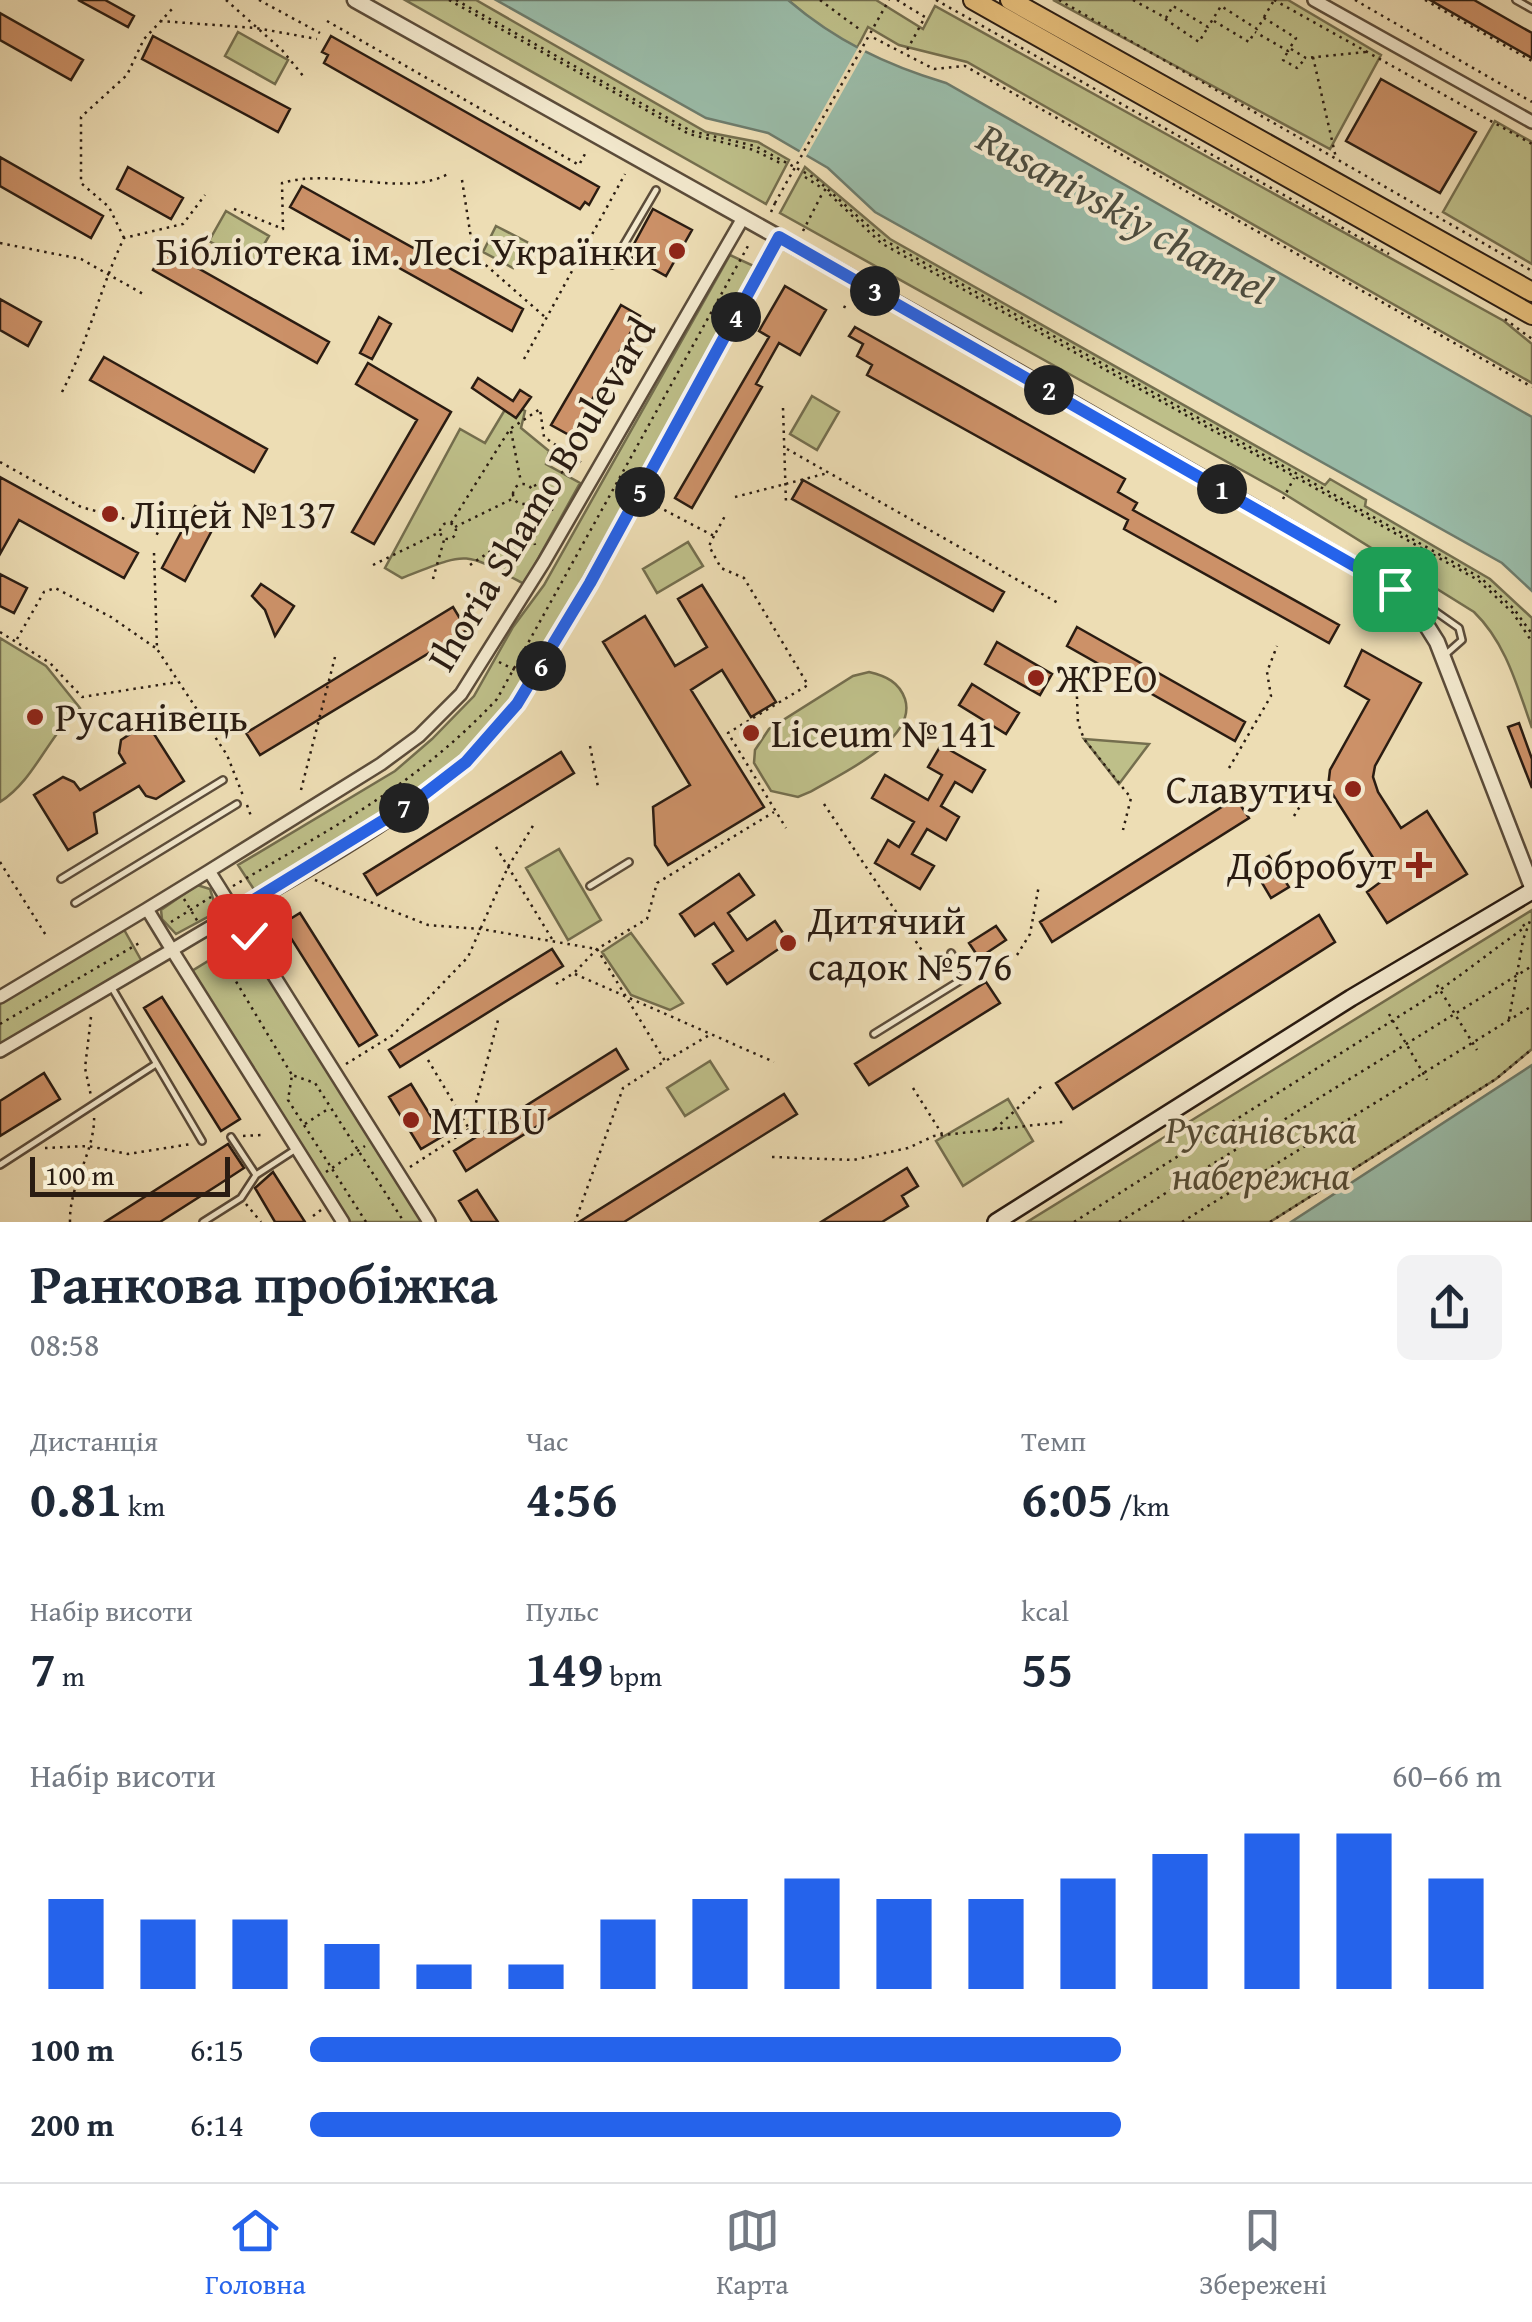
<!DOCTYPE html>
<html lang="uk">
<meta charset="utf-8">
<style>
body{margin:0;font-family:"Gentium Book Plus",serif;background:#f2f2f3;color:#1f2937;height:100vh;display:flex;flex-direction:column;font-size:38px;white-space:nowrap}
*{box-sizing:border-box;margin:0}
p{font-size:32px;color:#747a83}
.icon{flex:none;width:55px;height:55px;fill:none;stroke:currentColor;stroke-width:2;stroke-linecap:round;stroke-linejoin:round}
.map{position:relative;height:1222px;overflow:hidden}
.sheet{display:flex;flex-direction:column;background:#fff;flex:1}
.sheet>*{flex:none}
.scale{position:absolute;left:30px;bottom:25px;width:200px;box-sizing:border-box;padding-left:10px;border:5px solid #2a1c12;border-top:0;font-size:28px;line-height:35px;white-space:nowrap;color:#2a1c12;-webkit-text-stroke:8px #f3e9ce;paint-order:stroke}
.pin{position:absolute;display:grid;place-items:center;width:85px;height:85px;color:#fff;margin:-42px;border-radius:20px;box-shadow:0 5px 15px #0006}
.km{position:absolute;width:50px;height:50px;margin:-25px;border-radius:50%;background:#222;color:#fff;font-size:28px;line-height:50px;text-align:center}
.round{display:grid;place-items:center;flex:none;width:105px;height:105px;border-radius:15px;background:#f2f2f3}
.headline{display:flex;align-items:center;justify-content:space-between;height:170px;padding:0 30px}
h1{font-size:55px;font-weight:700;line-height:75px}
.figures{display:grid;grid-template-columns:repeat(3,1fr);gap:15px;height:170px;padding:10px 30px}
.figures div{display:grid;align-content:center}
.figures b{font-size:50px;font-weight:700}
.figures small{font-size:28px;font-weight:400}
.figures p{font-size:28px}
.chart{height:280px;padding:20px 30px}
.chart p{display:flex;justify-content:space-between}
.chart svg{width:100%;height:180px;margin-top:10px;stroke:#2563eb;stroke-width:6}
ul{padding:0 30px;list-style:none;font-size:32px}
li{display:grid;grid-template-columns:160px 120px 1fr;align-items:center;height:75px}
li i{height:25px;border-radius:12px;background:#2563eb}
.dock{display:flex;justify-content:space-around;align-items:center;height:140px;border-top:2px solid #e0e1e3;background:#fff;font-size:28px;color:#747a83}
.dock a{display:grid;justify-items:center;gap:5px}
.dock .on{color:#2563eb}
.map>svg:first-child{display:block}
</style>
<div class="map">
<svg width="1532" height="1222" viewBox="0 0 1532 1222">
<rect width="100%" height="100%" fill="#edddb4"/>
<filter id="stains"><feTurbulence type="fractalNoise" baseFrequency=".002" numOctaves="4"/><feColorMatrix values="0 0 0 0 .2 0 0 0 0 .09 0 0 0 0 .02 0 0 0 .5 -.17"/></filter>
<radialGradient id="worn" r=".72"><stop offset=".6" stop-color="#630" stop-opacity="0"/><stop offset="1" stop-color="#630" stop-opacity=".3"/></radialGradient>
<path fill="#bebf89" stroke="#746e4e" stroke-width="2.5" d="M405 0H476L706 132 758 142 789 160 766 204Z
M788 0H876L923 29 935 6 1504 321 1532 344V383L967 62 899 45 868 27 857 48 821 28Z
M1053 0H1288L1381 55 1330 149Z
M238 32 288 60 275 84 225 56Z
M1495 121 1532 142V264L1443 212Z
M805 167 890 239 1325 485 1330 479 1366 500 1365 506 1490 579 1532 618V728C1517 686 1506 643 1474 612L1283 493 780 213Z
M226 211 269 236 252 265 209 241Z
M496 226 527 242 513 268 483 252Z
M730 255 756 267 542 652C518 689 494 725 462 755 403 811 323 849 255 891L238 865 395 771 432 739 474 696 513 627 544 585Z
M812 396 839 412 817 450 790 434Z
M509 403 525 411 521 428 549 451 546 464 580 483 524 584C461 550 469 552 402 578L385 568 460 429 485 443Z
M688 542 703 566 657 593 643 569Z
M0 638 46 666 80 708C48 735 35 780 0 802Z
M869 672C886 676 899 682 905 699 918 740 838 775 810 792L798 797 771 791 754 763 755 750 769 729 853 676Z
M1084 739 1149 744 1119 784Z
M559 849 601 920 568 940 526 868Z
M197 885 210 889 216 908 213 914 176 934 162 919 161 910Z
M1532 910V1049L1496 1079 1270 1222H1027Z
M122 926 145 967 0 1051V997Z
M631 933 683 1003 670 1010 631 995 602 952Z
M249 936 429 1222H343L187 974Z
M710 1061 728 1089 685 1116 667 1088Z
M1008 1099 1033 1141 963 1186 936 1141Z"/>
<path fill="#9abca9" stroke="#6d7c6d" stroke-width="2.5" d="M496 0H788C836 41 886 65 946 83L1532 417V591L1502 563 875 212 828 168 768 133 706 118Z
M1532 1065V1222H1291Z"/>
<path fill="#edddb4" d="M860 44 867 48 804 160 797 156Z"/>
<path fill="#cc9168" stroke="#2a1c12" stroke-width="2.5" d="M78 0H105L134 16 128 27Z
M1430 0H1474L1516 24 1532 33V58Z
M0 13 83 60 71 80 0 40Z
M153 36 290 109 278 132 142 59Z
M331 36 599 187 589 205 585 202 580 209 324 63 328 55 322 52Z
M1381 79 1476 132 1440 193 1346 141Z
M0 157 103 216 91 238 0 186Z
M128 167 183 198 171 219 117 189Z
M302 186 523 309 512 331 290 207Z
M653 209 692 230 666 276 628 255Z
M164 249 329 342 317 363 153 270Z
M785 286 826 310 800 355 779 343 756 384 762 387 692 508 675 498 769 337 759 331Z
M0 299 41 322 28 346 0 330Z
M621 305 640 316 571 436 551 425Z
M379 317 391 324 372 359 360 353Z
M855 327 1125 479 1118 492 1137 503 1133 510 1339 625 1329 643 1124 529 1128 520 867 375 872 365 857 356 863 344 849 336Z
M104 357 267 449 254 472 90 380Z
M368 363 451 412 374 544 352 532 417 420 356 384Z
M478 378 513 401 520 390 531 397 516 418 472 388Z
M0 477 138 553 124 578 19 520 0 554Z
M803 480 1004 592 993 611 792 499Z
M195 506 218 519 185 581 162 568Z
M0 574 27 588 14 613 0 606Z
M261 584 294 606 275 636 265 610 252 596Z
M702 585 776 702 751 717 722 670 691 690 764 807 668 865 655 845 653 807 690 785 603 642 645 616 675 666 707 647 678 599Z
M453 607 467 630 260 755 246 733Z
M1077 627 1245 722 1235 741 1067 646Z
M997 642 1052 674 1040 695 985 664Z
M1362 650 1421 683 1375 766 1373 777 1378 792 1401 828 1427 811 1467 874 1387 923 1367 892 1386 878 1328 787 1330 770 1369 700 1345 686Z
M972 684 1019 713 1006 734 959 705Z
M147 723 184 781 156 799 146 796 139 786 94 813 97 833 68 850 34 795 63 777 74 782 80 790 125 763 119 753 121 740Z
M1519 723 1532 759V788L1508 727Z
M941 745 985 770 972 792 955 782 941 806 959 817 946 840 927 829 912 854 934 866 920 889 875 863 888 840 899 847 914 822 872 798 885 775 928 800 942 775 928 767Z
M561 752 574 773 377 895 364 874Z
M1236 798 1249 818 1052 942 1040 922Z
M1269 856 1289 887 1271 898 1252 866Z
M739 874 754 895 728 913 747 940 775 921 789 942 727 984 713 964 733 951 714 923 695 936 680 914Z
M300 913 377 1035 359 1046 282 924Z
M1319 915 1335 942 1073 1109 1056 1083Z
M996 926 1006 940 979 958 969 943Z
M552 949 563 966 400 1067 389 1050Z
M986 982 1000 1003 869 1085 855 1064Z
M162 997 240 1119 221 1131 144 1008Z
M616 1049 628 1069 466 1171 454 1151Z
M44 1073 60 1099 0 1136V1101Z
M411 1084 443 1136 421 1149 389 1097Z
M784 1094 797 1114 624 1222H579Z
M228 1144 244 1168 218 1185 160 1222H105Z
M907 1168 918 1186 902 1196 908 1206 882 1222H821Z
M273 1172 305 1222H275L255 1188Z
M477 1190 492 1213 498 1222H472L459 1201Z"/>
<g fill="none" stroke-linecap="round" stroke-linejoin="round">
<defs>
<path id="service" d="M1516 0 1532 9
M612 265 656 190
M1417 607 1432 609 1459 628 1462 640 1445 655
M61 879 223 780
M590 886 629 862
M75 903 237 804
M112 988 202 1141
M874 1034 966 977 951 953
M231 1137 256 1175
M0 1165 156 1064
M203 1222 241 1198 256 1175 296 1149"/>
<path id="minor" d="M1314 0 1532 122
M209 871 381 764 419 736 461 694 544 562 743 218
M0 997 147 909
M0 1051 172 950 343 1222
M429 1222 249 936C236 914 223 893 209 871L147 909 172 950C265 893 383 834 463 763 498 733 524 693 548 655L779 237"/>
<path id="tertiary" d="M355 0 955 336 1395 589 1415 607 1437 642 1532 887"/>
<path id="secondary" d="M996 1222 1351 998 1532 891"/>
<path id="trunk" d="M973 0 1532 315
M1010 0 1532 292"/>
</defs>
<use href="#service" stroke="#5b4c3a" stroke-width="10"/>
<use href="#minor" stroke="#5b4c3a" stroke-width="16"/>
<use href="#tertiary" stroke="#5b4c3a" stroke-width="19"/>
<use href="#secondary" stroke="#2a1c12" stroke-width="20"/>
<use href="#trunk" stroke="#2a1c12" stroke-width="22"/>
<path stroke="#2a1c12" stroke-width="2.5" stroke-dasharray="2.5 5" stroke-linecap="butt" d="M226 0 282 50 304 77
M259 0 320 33
M449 0 689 134 754 150 782 164
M456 0 691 131 755 146 815 178 884 240 1481 578 1514 609 1532 634
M820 0 859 29
M897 0 925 17 906 52
M936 0 1389 254
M1059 0 1532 271
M1133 0 1166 18 1173 6 1208 27 1221 6 1257 29 1264 18 1296 38 1288 51 1255 32
M1274 0 1532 144
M1355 0 1532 102
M1425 0 1532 61
M885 7 889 0
M1264 17 1273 2
M1165 19 1199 42 1208 27
M160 21 256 28 317 39
M327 21 579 165 585 154
M1214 21 1249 42 1254 33
M874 38 934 69 965 66 1532 387
M1291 49 1306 58 1366 52
M1287 53 1283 60 1297 68 1305 59
M1313 57 1336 158
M805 177 825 190 881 243 1478 580 1513 613 1532 642
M462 180 471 238 480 260 545 317
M234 209 283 229 282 183C336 167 404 199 450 173
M771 212 775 203
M803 231 823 192
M124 238 109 207 81 183V117L127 75 144 39 173 8
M0 243 81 259 145 295
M844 308 847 302
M1505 319 1532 339
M524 359 625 174
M62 392C88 342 100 288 124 238L183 224 205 195
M783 408 786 503
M511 431 521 482
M787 449 1058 603
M0 462 81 507 129 520 162 536
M513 494a10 10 0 1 1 20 0a10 10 0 1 1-20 0Z
M534 486 581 463
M735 497 828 473
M1283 499 1294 478
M651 503 714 536 725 516
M526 507 535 545
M440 531a8 8 0 1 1 16 0a8 8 0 1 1-16 0Z
M451 523 510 429 540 409 544 437 582 463
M455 527 512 499
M714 536 709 546 721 568 744 578 808 685 728 733 786 828
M154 553 157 649 227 755 244 798
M373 565 440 532
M470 565 556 507
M433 579 444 540
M0 632 50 663 82 697 178 682
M17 639 44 592 55 588 111 617 157 649
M499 662 523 674
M1076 674 1078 723 1084 739 1131 798 1123 830
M212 729 235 716
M590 746 598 787
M1229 768 1271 696 1267 672 1277 646
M301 790 335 657
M824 804 933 967
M247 805 252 819
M1294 816 1315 782
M496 847 552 939
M0 862 47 937
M315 880 428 925 481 929 597 949 665 1061 623 1088 575 1222
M233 886C333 827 417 785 497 699L748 246
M184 899 198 922
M171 922 211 897
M213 943 292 1075
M1017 955 1030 934 1039 885
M575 974 774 1062
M556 984 574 973 597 949 647 919 657 883 774 812
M1437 985 1477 1050
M1389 1014 1427 1080
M91 1017 85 1068 91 1096
M1509 1019 1523 940 1531 918
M0 1024 141 942
M428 1060 468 1127
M667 1060 711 1034
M346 1064 393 1035 468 957 508 867 534 824
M913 1088 942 1134
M305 1124 328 1109
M995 1129 1044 1084
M243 1136 262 1135
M45 1148 88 1146 128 1154 191 1144
M772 1157 853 1160 908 1148 934 1136 1063 1122
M410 1167 469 1129 498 1020
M326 1172 365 1146
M246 1204 261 1222
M313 1216 321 1210
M70 1222C69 1183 96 1151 94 1114
M366 1222 288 1100 292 1075 315 1083 404 1222
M1074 1222 1436 993 1525 927 1522 923
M1119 1222 1532 966
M1182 1222 1532 1006
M1270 1222 1496 1079 1532 1049"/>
<use href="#service" stroke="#f3e9ce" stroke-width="5"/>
<use href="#minor" stroke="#f3e9ce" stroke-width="11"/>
<use href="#tertiary" stroke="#f3e9ce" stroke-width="14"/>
<use href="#secondary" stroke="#f3e9ce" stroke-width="15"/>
<use href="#trunk" stroke="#e6be7a" stroke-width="18"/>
<path stroke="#2a1c12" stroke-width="2.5" stroke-dasharray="2.5 5" stroke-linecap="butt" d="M775 203 885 7"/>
</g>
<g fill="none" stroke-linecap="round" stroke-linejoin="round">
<defs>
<path id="route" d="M249 936 234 912 418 799 466 762 517 704 590 583 779 237 1395 589"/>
</defs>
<use href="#route" stroke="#fff" stroke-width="20"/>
<use href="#route" stroke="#2563eb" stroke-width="12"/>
</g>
<g fill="#8f2418" stroke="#f3e9ce" stroke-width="4">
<circle cx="677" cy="251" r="10"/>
<circle cx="110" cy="514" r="10"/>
<circle cx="1036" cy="678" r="10"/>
<circle cx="35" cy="717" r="10"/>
<circle cx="751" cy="733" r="10"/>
<circle cx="1353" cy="789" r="10"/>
<path d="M1414 850h10v10h10v10h-10v10h-10v-10h-10v-10h10z"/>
<circle cx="788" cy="943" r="10"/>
<circle cx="411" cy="1120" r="10"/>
</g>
<g text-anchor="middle" stroke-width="8" stroke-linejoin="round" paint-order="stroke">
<g font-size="40" fill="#2a1c12" stroke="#f3e9ce" text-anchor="start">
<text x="657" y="265" text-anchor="end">Бібліотека ім. Лесі Українки</text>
<text x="130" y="528">Ліцей №137</text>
<text x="1056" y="692">ЖРЕО</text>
<text x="55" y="731">Русанівець</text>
<text x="771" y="747">Liceum №141</text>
<text x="1333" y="803" text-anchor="end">Славутич</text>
<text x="1396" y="879" text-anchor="end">Добробут</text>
<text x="808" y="934">Дитячий<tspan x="808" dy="46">садок №576</tspan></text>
<text x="431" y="1134">MTIBU</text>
</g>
<g font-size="40" fill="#2a1c12" stroke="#f3e9ce">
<text transform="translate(541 494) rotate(-59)" y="14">Ihoria Shamo Boulevard</text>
</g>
<g font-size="40" font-style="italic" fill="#564d36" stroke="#f3e9ce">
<text x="1261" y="1143">Русанівська<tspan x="1261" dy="46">набережна</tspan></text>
</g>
<g font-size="42" font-style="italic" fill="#4c4c3f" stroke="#f3e9ce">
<text transform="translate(1125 213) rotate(29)" y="15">Rusanivskiy channel</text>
</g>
</g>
<rect width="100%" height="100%" filter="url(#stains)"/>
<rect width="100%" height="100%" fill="url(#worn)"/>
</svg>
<div class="scale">100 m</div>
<div class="pin" style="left:1395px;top:589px;background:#1e9e55"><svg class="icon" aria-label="arrive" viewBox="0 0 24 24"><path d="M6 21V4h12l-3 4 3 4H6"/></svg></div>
<div class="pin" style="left:249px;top:936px;background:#d93025"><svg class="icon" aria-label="check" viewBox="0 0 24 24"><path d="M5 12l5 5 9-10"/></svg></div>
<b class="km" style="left:1222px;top:489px">1</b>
<b class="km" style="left:1049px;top:390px">2</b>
<b class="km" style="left:875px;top:291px">3</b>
<b class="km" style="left:736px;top:317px">4</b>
<b class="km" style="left:640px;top:492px">5</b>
<b class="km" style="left:541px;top:666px">6</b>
<b class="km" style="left:404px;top:808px">7</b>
</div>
<section class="sheet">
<div class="headline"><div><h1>Ранкова пробіжка</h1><p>08:58</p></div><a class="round"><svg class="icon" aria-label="share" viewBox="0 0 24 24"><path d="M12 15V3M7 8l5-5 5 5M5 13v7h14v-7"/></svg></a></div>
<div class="figures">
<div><p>Дистанція</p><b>0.81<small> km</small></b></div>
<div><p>Час</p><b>4:56</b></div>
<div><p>Темп</p><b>6:05<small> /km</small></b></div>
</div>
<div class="figures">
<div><p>Набір висоти</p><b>7<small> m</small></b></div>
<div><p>Пульс</p><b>149<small> bpm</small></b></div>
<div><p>kcal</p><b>55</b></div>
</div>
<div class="chart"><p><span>Набір висоти</span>60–66 m</p>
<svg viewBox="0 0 160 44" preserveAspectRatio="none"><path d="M5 44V22M15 44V27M25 44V27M35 44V33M45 44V38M55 44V38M65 44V27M75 44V22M85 44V17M95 44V22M105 44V22M115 44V17M125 44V11M135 44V6M145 44V6M155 44V17"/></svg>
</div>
<ul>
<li><b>100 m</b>6:15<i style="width:68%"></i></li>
<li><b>200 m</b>6:14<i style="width:68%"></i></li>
</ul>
</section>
<nav class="dock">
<a class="on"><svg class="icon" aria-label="home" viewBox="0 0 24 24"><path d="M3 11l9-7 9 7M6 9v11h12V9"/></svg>Головна</a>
<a><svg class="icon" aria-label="map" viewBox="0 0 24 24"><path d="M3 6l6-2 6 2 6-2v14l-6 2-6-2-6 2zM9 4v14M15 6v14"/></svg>Карта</a>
<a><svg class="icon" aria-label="saved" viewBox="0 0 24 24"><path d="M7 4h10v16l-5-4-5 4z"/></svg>Збережені</a>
</nav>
